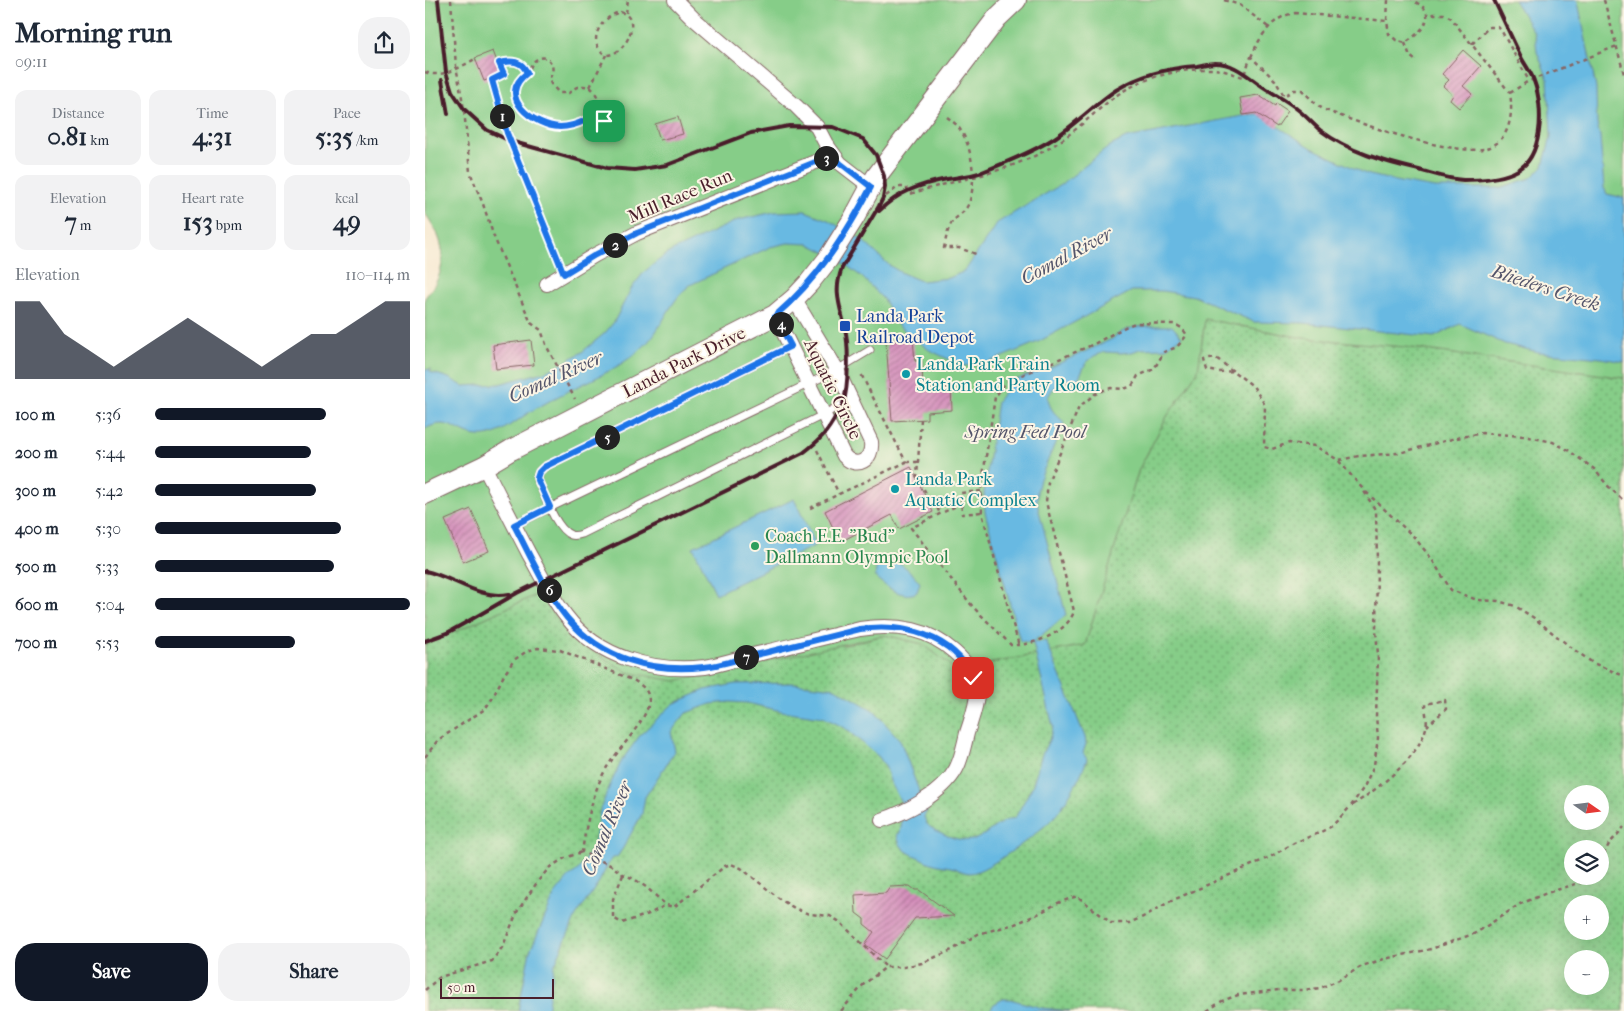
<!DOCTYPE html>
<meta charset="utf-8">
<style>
body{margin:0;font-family:"IM FELL French Canon",serif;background:#f2f2f3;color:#1f2937;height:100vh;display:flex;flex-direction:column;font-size:19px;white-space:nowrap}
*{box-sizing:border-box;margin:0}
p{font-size:16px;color:#747a83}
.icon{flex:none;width:28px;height:28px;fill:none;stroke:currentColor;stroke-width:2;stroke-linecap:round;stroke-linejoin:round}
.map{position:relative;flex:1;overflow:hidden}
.sheet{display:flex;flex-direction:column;background:#fff;width:425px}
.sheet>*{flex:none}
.needle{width:32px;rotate:104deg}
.buttons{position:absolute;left:1139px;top:785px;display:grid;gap:10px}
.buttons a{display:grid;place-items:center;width:45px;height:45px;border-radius:50%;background:#fff;box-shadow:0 5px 20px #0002;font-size:25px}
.scale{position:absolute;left:15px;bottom:12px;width:114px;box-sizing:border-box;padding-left:5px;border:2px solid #4a1f2b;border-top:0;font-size:14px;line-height:18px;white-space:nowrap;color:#4a1f2b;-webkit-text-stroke:4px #fcf5e5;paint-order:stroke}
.pin{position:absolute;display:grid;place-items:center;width:42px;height:42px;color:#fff;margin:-21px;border-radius:10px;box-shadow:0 2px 8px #0006}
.km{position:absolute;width:25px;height:25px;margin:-12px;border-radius:50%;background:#222;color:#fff;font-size:14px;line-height:25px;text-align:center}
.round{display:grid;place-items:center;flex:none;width:52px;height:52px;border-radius:20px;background:#f2f2f3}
.headline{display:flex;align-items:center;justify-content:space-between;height:85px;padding:0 15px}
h1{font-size:28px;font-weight:700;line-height:38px}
.stats{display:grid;grid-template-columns:repeat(3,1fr);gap:8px;height:85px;padding:5px 15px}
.stats div{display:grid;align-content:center;border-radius:12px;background:#f2f2f3;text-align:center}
.stats b{font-size:25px;font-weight:700}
.stats small{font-size:14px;font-weight:400}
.stats p{font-size:14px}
.chart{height:140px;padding:10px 15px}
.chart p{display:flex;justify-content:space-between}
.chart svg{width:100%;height:90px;margin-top:5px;fill:#111827;opacity:.7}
.action{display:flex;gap:10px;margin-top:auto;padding:10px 15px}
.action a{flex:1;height:58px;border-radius:20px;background:#111827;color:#fff;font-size:20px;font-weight:700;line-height:58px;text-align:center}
.action a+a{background:#f2f2f3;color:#1f2937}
ul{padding:0 15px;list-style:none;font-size:16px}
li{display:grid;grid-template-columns:80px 60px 1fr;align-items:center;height:38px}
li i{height:12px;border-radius:6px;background:#111827}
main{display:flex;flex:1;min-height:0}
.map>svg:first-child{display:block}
</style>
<main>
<section class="sheet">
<div class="headline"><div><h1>Morning run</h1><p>09:11</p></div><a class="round"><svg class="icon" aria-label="share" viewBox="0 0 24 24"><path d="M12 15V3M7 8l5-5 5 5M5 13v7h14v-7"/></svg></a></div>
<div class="stats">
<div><p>Distance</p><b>0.81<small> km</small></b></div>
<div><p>Time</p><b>4:31</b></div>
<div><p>Pace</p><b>5:35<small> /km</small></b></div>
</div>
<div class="stats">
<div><p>Elevation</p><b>7<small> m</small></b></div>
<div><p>Heart rate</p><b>153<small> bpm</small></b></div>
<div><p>kcal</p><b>49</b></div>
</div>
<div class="chart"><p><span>Elevation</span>110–114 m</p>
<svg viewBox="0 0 160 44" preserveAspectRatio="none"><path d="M0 44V6L10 6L20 22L30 30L40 38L50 30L60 22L70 14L80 22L90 30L100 38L110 30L120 22L130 22L140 14L150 6L160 6V44z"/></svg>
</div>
<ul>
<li><b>100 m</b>5:36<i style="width:67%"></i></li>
<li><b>200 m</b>5:44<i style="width:61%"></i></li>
<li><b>300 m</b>5:42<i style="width:63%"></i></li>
<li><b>400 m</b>5:30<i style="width:73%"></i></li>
<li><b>500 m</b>5:33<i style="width:70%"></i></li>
<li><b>600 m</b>5:04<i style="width:100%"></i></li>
<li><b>700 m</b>5:53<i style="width:55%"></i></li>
</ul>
<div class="action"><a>Save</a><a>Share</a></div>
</section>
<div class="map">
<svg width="1199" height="1011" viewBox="0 0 1199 1011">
<defs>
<pattern id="grass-dots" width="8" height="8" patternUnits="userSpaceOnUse" patternTransform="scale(1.25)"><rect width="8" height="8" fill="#86cd88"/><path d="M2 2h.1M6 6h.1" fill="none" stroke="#70a66f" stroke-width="1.8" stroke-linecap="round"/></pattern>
<pattern id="building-hatch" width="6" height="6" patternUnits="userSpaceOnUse" patternTransform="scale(1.25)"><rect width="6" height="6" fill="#d48fbb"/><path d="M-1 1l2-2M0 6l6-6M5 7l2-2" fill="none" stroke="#ae7498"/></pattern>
</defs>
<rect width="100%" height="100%" fill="#fcf5e5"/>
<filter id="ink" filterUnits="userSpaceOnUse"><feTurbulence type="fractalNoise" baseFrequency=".02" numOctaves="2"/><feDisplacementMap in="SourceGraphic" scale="10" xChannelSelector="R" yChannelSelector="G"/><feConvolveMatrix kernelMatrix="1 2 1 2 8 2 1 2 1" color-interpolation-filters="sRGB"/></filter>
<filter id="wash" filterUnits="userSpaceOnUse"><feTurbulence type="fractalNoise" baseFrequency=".0096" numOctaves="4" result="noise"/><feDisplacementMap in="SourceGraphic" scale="20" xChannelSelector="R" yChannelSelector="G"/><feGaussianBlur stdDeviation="1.12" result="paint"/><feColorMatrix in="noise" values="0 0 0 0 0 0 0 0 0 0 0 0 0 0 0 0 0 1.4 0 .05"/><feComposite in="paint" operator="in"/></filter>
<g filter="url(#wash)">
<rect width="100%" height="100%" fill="#f7e9d1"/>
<path fill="url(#grass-dots)" stroke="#68765a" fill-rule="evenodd" d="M780 319 878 338 980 347 1199 378V1011H0V645L113 594 148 638 420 645 460 635 498 644 532 670 660 645 714 469 741 418 773 370ZM1148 794H1175V821H1148ZM1148 849H1175V876H1148ZM1148 904H1175V931H1148ZM1148 959H1175V986H1148Z"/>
<path fill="#86cd88" stroke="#68765a" d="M0 0H1199V378L980 347 879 338 780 319 773 370 741 418 714 469 660 645 531 670 498 644 460 635 250 681 202 672 147 638 113 594 0 645V298C4 292 10 285 13 278 23 252 15 235 0 213Z"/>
<path fill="#67b9e2" stroke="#586c86" d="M1089 0H1152L1154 7 1171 88 1172 124 1175 136 1179 188 1182 194 1199 198V362L1176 358 1113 352 1080 344 1035 324 1009 337 878 323 829 322 769 296 737 291H707L613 342 560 364 538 366 504 350 473 325 458 299 437 277 410 257 384 244 363 243 345 247 265 285C245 300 239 325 222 343 194 372 155 383 121 403 111 408 101 414 92 421 86 424 81 428 76 431 69 434 61 437 54 436 32 435 25 415 0 429V370L6 369 5 372 24 378 38 386 74 384 119 372 135 365 157 352 180 333 189 322 206 289 219 272 230 263 245 252 313 220 349 212 380 211 403 220 437 240 465 266 477 273 496 281 524 278 540 271 572 223 637 184 685 146 701 138 828 114H833L887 148 941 174 975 182 1010 188H1074L1106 178 1118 166 1126 137 1123 79 1112 52 1110 34Z
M720 326H747L757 337 741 348 715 349 707 352 696 353 680 352 669 356 661 363 651 383 641 380 627 390 623 397C624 409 630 414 639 422L615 479 612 492 613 507 641 615 608 642 621 641 660 737 661 744 658 753 662 759C657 775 641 803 630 816 619 829 561 873 545 873 540 873 534 870 530 868 517 865 510 866 497 859 485 853 474 851 472 834L475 833 479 808 465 781 461 768 454 757 420 728 398 717 356 711 322 703 305 702 286 704 261 713 246 732 250 751 220 797 217 814 198 848 192 857 186 859 174 882 151 916 129 966 122 1011H93L105 951 130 894 143 878 155 868 169 845 175 810 185 785 197 760 216 734 248 704 280 690 310 684 368 683 410 688 448 710 475 740 494 791 503 808 499 817 502 824 505 827C517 834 539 845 553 838 566 832 574 820 590 818L607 787 617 754 624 740 628 727 608 643 595 641 560 512 559 493 572 401 588 381 628 366 687 339C697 330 707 327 720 326Z
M369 499 391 545 291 594 268 547Z
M465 558C476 562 489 574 495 583L492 592C479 600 461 587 451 578 449 567 454 559 465 558Z
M578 999H585L617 1008 645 1011H564L569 1004Z"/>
<g id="blocks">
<path fill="url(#building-hatch)" d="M1038 50 1056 66 1038 86 1047 94 1034 108 1025 100 1028 95 1018 86 1024 80 1017 74Z
M68 51 77 75 59 81 50 58Z
M833 95 850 106 851 103 863 111 852 127 831 113 818 115 815 98Z
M253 117 258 134 235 140 230 124Z
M488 339 490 361H497L498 389 526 387 527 410 502 412V419L467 421 461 341Z
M106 340 109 365 71 369 68 345Z
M486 467 508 512 474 529 467 515 415 542 400 511Z
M46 509 64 551 38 562 20 520Z
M485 886 490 890H494L529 916 490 918 460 959 440 944 449 932 439 924V919L431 913 430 895 461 893 465 887Z"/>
</g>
</g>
<g filter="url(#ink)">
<use href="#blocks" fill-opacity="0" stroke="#876665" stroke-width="1"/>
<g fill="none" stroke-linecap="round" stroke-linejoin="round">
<defs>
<path id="lane" d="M366 346 119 467 114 472 112 478C119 493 130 529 146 535 149 536 154 535 157 534L398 415 426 399
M89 525 412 370 445 350"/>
<path id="street" d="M250 0 268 18 371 106 392 127 401 144 415 163 446 187
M122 284 170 255 212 233 408 155
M350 315 419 456C432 470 448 460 446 442L412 370 369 299
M59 466C74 496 89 525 104 554 116 575 126 597 141 616 173 658 230 673 280 667 297 664 315 658 332 654 366 646 400 637 435 629 453 626 470 626 488 630 514 636 551 662 552 692 552 706 546 720 542 733 539 745 537 758 531 769 518 793 482 812 457 820"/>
<path id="secondary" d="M0 494 59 466 86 450 350 315 369 299 384 283 403 259 429 218 451 177 572 18 591 0"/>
</defs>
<use href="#lane" stroke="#876665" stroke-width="9"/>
<use href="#street" stroke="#876665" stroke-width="16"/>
<use href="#secondary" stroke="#876665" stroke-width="22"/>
<path stroke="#876665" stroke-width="2.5" stroke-dasharray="4 4" stroke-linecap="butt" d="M26 0 31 66 39 109 45 172 58 204 69 237 106 323 116 330 122 347 150 399
M799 0 815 5 843 27
M963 0 962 21 964 34 971 40 980 43C990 37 1011 20 998 7 995 4 990 2 987 0
M1179 0 1199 74
M195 12C219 18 200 56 181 55 160 42 176 17 195 12Z
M201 13 203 0
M980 43 985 56 991 61
M1047 44 1064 27H1073L1076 30 1104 81
M826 57C835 37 846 17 870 13L962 21
M0 72C18 79 35 67 50 59
M67 78 82 133 133 261
M67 80 79 74 74 63C83 61 89 60 96 64L102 73
M165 87C172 93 172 97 175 105 177 112 180 114 179 121 173 127 167 125 161 120 153 124 144 127 135 127 108 126 68 93 104 72 106 62 112 56 122 58 129 65 129 71 124 79L126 84 134 93H144C150 86 157 85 165 87L181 55
M1085 93 1102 82 1192 46
M522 117C527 121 533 125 536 131 548 148 552 187 543 205 539 213 532 216 527 222 522 230 521 239 519 248H534L551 254
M461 196 473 187H481L485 194C532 179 575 175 619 151 645 137 665 116 688 98 716 77 755 68 789 69 799 70 809 74 818 77L826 57 850 80 859 96 869 90H877L892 105 898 109C929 122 1037 160 1065 147 1086 138 1088 112 1085 93L1026 18 1019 14H1002
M496 419 492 476 504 499 510 502 515 514
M392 450 414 494
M914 460 934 456 974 453 1027 439 1057 433 1099 436 1128 442 1143 450 1169 469 1183 486 1199 501
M481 462H492
M556 491 536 493 537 514 557 512
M941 492 989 537 1006 558 1026 590 1052 600 1073 601 1090 606 1109 618 1148 649 1168 663 1199 676
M537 503 486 528 548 607 586 645C607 646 643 633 649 611L621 502 623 482 654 407 670 394 679 390 686 388 699 389 707 386 713 376 729 369 739 352 752 347 762 335 757 328 749 324 710 323 700 327 669 344 581 382 570 397 556 489 557 513 594 646
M385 508 481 462 435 372
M0 757 13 740 60 709 67 699 79 675 89 660 102 651 113 648 135 650 210 681C219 687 224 691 224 702 222 720 192 751 182 767 168 790 161 825 157 852L185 865 198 874 209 879 221 887 241 905 249 907 300 866 306 864 316 868 356 900 371 909 384 914 405 916 415 922 461 967
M928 805C953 788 993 759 1001 728 1003 721 1000 711 1000 704L1020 700 1021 709 1002 726
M1175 862 1184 844 1199 827
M198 875 188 899V918L197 923 224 914 241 905
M0 990 15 977 67 961 78 946 92 912 113 881 125 867 140 858 157 852
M416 1011 438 985 461 967H479L497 963 527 950 553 934 590 924 611 915 633 903 652 896 686 923H704L718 917 746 901 845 857 869 843 894 833 907 826 926 806 939 787 949 765 953 738 951 716 953 655 951 631 952 562 951 511 937 488 913 460 890 446 864 443 847 449 839 447 840 405 828 386 808 371 793 372 782 370 779 360 791 358 808 371
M782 1011 797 1001 813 995 854 990H878L895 988 914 980 937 966 959 959 1006 949 1051 933 1095 904 1122 893 1157 882 1164 876"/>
<use href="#lane" stroke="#fff" stroke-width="7"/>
<use href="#street" stroke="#fff" stroke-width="14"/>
<use href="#secondary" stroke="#fff" stroke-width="20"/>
<path stroke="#4a1f2b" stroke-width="4" d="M17 80 23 114
M454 211C473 192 496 184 522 179 534 177 546 176 557 172 580 163 610 151 631 137 652 123 670 104 691 90 717 74 743 68 772 66 778 65 784 63 790 63 808 63 820 74 834 84 846 93 860 99 872 109 880 115 887 123 895 130 924 152 960 162 994 170 1009 174 1023 179 1038 180 1054 180 1072 179 1087 173 1119 161 1119 108 1109 81 1106 72 1100 65 1096 57 1087 38 1078 19 1069 0
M0 571C29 577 54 600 84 594
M0 641 22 633 40 623 92 593 378 453C395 440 402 433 412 414 414 411 417 407 418 404 424 386 424 346 420 328 415 305 408 292 417 268L454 206 458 198 460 187 459 176 451 155 438 139 408 127 364 126 326 133 242 165 210 170 182 168 85 141 62 130 39 109 27 91 21 72 13 0"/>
</g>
</g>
<g fill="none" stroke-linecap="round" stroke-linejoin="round" filter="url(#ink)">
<defs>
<path id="route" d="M179 121 169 125 161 120C153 124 144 127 135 127 109 126 70 97 102 73 97 60 86 60 74 63L79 74 67 80 82 133 139 274 170 255 212 233 408 155 415 163 446 187C420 236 393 279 350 316L366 346 119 467 114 472 112 478 125 507 89 525C104 553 122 594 142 618 177 659 227 673 279 667 299 665 319 657 339 653 371 645 403 637 435 629 478 623 528 635 548 678"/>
</defs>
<use href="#route" stroke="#fff" stroke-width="10"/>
<use href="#route" stroke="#1a73e8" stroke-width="6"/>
</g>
<rect fill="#1a4fb4" stroke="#fcf5e5" stroke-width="2" x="414" y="320" width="12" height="12" rx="2.5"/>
<g fill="#0f9aa8" stroke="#fcf5e5" stroke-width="2">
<circle cx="481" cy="374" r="5"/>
<circle cx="470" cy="489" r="5"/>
</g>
<circle fill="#2e9e5b" stroke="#fcf5e5" stroke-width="2" cx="330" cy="546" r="5"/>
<g text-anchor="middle" stroke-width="4" stroke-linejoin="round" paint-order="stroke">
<g font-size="18" fill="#4a1f2b" stroke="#fcf5e5">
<text transform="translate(255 196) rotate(-23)" y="6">Mill Race Run</text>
<text transform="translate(259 362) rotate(-27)" y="6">Landa Park Drive</text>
<text transform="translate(408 389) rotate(64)" y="6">Aquatic Circle</text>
</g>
<g font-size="18" fill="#164399" stroke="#fcf5e5" text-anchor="start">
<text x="431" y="322">Landa Park<tspan x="431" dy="21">Railroad Depot</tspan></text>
</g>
<g font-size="18" fill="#0d838f" stroke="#fcf5e5" text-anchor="start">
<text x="491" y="370">Landa Park Train<tspan x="491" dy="21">Station and Party Room</tspan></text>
<text x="480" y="485">Landa Park<tspan x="480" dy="21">Aquatic Complex</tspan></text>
</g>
<g font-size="18" fill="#27864d" stroke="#fcf5e5" text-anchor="start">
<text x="340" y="542">Coach E.E. "Bud"<tspan x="340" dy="21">Dallmann Olympic Pool</tspan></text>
</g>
<g font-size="19" font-style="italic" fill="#54556b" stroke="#fcf5e5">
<text transform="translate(641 255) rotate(-28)" y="7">Comal River</text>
<text transform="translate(1121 287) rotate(18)" y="7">Blieders Creek</text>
<text transform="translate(130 376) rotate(-24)" y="7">Comal River</text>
<text x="600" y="438">Spring Fed Pool</text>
<text transform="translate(181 828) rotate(-67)" y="7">Comal River</text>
</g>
</g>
</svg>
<div class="buttons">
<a><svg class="needle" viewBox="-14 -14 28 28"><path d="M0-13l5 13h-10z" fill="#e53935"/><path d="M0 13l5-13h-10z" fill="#747a83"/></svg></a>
<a><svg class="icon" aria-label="layers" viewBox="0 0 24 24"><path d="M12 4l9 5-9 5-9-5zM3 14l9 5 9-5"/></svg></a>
<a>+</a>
<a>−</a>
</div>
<div class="scale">50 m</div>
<div class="pin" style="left:179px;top:121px;background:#1e9e55"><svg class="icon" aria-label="arrive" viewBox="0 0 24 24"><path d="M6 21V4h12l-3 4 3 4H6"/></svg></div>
<div class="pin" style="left:548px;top:678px;background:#d93025"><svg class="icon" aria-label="check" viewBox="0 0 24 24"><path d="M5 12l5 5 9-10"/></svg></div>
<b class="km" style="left:77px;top:116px">1</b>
<b class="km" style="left:190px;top:245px">2</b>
<b class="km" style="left:401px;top:158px">3</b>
<b class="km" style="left:356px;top:324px">4</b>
<b class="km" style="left:182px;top:437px">5</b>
<b class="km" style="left:124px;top:590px">6</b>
<b class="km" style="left:321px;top:657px">7</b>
</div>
</main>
